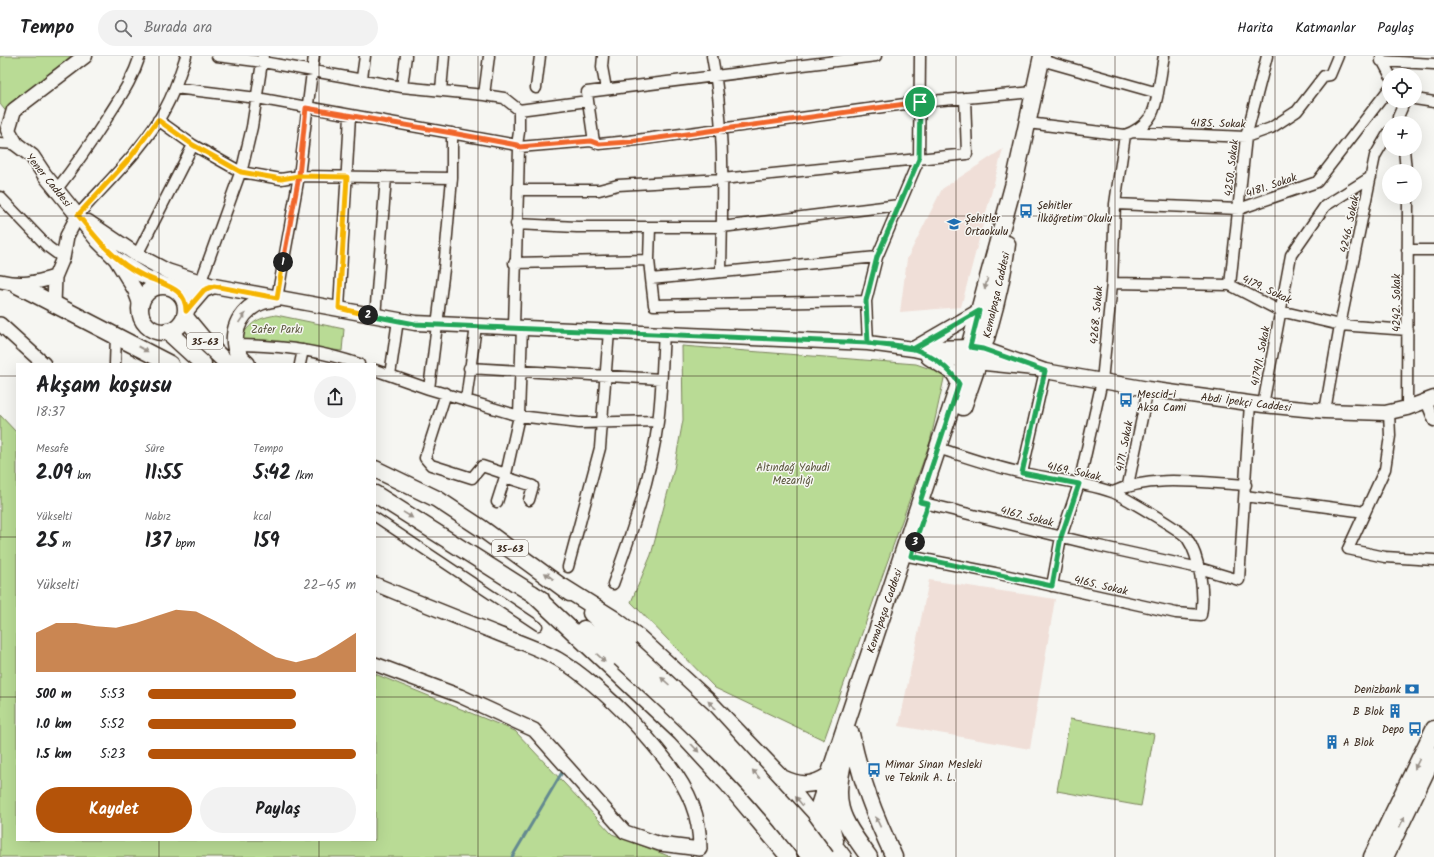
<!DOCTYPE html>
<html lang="tr">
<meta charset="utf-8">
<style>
body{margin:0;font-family:Kalam,sans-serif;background:#f2f2f2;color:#202124;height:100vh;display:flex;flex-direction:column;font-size:15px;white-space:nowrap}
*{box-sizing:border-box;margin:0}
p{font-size:13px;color:#757577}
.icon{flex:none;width:22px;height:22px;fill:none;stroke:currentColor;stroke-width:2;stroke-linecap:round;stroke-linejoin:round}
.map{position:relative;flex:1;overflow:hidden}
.details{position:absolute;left:16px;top:307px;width:360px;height:478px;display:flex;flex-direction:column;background:#fff;border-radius:0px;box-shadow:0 4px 16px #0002}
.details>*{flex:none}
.buttons{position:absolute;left:1382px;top:12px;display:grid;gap:8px}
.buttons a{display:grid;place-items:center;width:40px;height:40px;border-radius:50%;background:#fff;box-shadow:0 4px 16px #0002;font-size:20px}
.pin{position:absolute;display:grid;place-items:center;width:34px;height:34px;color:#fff;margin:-17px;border:2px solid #fff;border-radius:50%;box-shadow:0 1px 4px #0007}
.km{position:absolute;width:20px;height:20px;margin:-10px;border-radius:50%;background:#222;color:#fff;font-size:11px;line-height:20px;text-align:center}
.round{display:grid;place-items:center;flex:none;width:42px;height:42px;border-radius:21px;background:#f2f2f2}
.summary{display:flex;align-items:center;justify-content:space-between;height:68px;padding:0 20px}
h1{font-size:22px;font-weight:600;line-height:30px}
.metrics{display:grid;grid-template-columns:repeat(3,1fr);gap:6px;height:68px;padding:4px 20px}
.metrics div{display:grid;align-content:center}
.metrics b{font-size:20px;font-weight:600}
.metrics small{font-size:11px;font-weight:400}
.metrics p{font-size:11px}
.chart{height:112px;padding:8px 20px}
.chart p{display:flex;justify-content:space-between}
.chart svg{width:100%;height:72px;margin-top:4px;fill:#b45309;opacity:.7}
.cta{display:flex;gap:8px;margin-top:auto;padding:8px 20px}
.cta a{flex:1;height:46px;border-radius:24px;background:#b45309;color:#fff;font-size:16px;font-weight:600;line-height:46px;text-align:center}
.cta a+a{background:#f2f2f2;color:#202124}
ul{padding:0 20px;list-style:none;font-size:13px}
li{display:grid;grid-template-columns:64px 48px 1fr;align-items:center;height:30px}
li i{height:10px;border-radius:5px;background:#b45309}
header{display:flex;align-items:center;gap:24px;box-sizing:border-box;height:56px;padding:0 20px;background:#fff;border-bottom:1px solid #e0e0e0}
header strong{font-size:19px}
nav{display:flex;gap:22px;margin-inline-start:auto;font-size:14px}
.search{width:280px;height:36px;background:#f2f2f2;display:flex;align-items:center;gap:10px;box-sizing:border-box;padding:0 14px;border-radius:22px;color:#757577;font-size:15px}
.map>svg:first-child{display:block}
</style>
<header>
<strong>Tempo</strong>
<div class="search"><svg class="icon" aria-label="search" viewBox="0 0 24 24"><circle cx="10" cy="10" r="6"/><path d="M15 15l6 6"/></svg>Burada ara</div>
<nav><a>Harita</a><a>Katmanlar</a><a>Paylaş</a></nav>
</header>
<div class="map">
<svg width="1434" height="801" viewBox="0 0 1434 801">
<rect width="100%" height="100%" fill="#f6f6f2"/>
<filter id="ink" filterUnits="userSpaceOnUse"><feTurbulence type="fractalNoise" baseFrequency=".025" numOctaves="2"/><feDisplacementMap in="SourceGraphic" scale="8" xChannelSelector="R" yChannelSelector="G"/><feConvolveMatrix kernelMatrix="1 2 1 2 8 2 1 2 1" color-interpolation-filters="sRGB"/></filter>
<g filter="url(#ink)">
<path fill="#f0dfd8" d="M1003 93 961 251 900 256 907 203 942 133Z
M929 524 1055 543 1030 693 899 670Z"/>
<path fill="#b9db95" stroke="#7a825a" d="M0 0H71L15 45 8 58 0 48Z
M276 259 344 273 342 295 239 283C252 266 255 263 276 259Z
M682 290 916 308 945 318 930 386 824 684 715 632 631 546 651 499 674 413 683 364Z
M0 359 17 377V784H375V618L515 675 612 778 671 801H0Z
M1070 663 1154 678 1141 750 1057 735Z"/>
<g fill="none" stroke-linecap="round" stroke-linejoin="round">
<path stroke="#638990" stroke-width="3" d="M512 801 564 713"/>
<defs>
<path id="pedestrian" d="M375 461 538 570"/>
<path id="minor" d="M217 0 263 6 402 31 484 39
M489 0 484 39 504 42 519 54V76L517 89 519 91 591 85 599 88 629 85 920 46 1034 36
M603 0 602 11 606 33
M712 0C726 70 722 144 721 216
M1381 2 1390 19
M1041 4 1158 37
M1381 5 1434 8
M362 22 365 0
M402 31 406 0
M175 32 257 42 517 89
M536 32 540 0
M441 34 444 0
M1415 43 1434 46
M588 45 594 86
M519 54 588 45 587 36 876 0
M158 64 193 89 241 116 281 123 299 120 452 122 444 213 429 333
M1028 67 1125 79
M1399 67 1398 61 1405 45
M1133 76 1246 81 1271 72 1297 55 1324 20 1330 19 1338 0
M452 77V122
M0 87 16 88
M519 91 518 134H599L618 129 722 123 967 98 965 42
M1404 93 1406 115
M57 133C75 110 91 87 107 62 120 41 132 25 140 0
M0 141 48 191 63 202
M1115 148 1239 153 1317 126 1389 33
M78 159C108 125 145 92 166 51 175 35 180 17 186 0
M516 168 577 171H722L899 149
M1407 194H1434
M137 199 193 89
M649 204 651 223 877 201
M514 207 649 204 650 171
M651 223 654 249 866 245
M201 225 243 109 252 71 263 0
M1112 227 1230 229 1280 255 1340 269 1408 274
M1230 229 1246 81 1267 0
M277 242 299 120 314 0
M339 252 350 60
M375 261 386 121
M514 270 518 134
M868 287 866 245 877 201 919 103 920 0
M234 289C276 289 319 294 359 308
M115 308 116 279
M300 308 303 294
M469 312 661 323
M375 314 429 333 519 360 579 367 658 365
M390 319 398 264
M446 337 425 402 431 409 472 422 482 410 506 418
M466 344 476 270
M1426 345 1434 365
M1263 349 1291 199 1325 150 1371 121
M1407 352 1408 141
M1325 355 1340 269 1375 100 1389 76
M1389 356 1390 380 1385 413 1348 493 1385 501 1434 504
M1022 417 1045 315
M505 421 533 430 529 444
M1128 429 1148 333
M1113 436C1151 418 1204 427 1246 429
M1245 440 1365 456
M497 446 506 418 519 360 522 271
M920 446 1099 490 1199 512 1239 524 1250 347
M903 499 995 517 1176 557 1201 559C1205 538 1200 501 1187 482 1182 475 1123 440 1112 436 1084 426 1052 423 1023 417 994 411 966 401 938 392
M568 511 600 392 609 275
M613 528C632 476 651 422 658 366 662 337 662 307 664 277
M1052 530 1061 481 1079 428 1102 325 1112 227 1115 148 1125 79C1134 76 1145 69 1150 61 1158 51 1161 13 1164 0"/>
<path id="tertiary" d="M0 225C21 230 35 227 55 221L63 202 67 180 78 159
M54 248 55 221
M0 268 44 308
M375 528C415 545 456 561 496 577 516 585 538 592 558 603 600 627 675 703 692 748 698 763 700 777 700 793L660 788 625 776 534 674 460 640 375 608"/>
<path id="secondary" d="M85 0 14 54 8 74 16 88 32 100 44 118 98 185 116 203 135 234 141 250
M88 166 137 199 167 215 213 230
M118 204 142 219 166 230
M173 232 204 234 214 230 415 267 868 287 913 293 966 305 1034 312
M186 255 204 234
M915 292 979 255
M932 292 970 291 983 293 1045 315 1148 333 1263 349 1325 355 1385 357 1407 352 1434 342
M928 301 953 317 959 328"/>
<path id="primary" d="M17 229 170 308
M140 253a23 23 0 1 1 46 0a23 23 0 1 1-46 0Z
M185 261 209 290 228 308
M167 275 203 308
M247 308C228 293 233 266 250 252 258 245 267 244 277 242
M963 351C982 298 1000 244 1007 188
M375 413 437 443 481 472 570 537
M375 438 541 543
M563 531 614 563 638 581 708 645 782 722 843 801
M532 537 681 677 727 727 789 801
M591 557 630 593
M584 573 620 602
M851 678C861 725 874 758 894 801
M845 697C833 750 838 758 869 801
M782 722C799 730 812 731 828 720
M832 735 829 762 835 785
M806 789 959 328 1015 123 1042 0
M1372 801 1434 673
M1385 801 1434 699"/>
</defs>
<use href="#pedestrian" stroke="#3b2a1e" stroke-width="11"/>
<use href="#minor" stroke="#3b2a1e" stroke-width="13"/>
<use href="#tertiary" stroke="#3b2a1e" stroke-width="16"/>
<use href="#secondary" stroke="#3b2a1e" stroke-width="17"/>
<use href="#primary" stroke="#3b2a1e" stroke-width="19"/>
<use href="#pedestrian" stroke="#f6f6f2" stroke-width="8"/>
<use href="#minor" stroke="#f6f6f2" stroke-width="10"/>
<use href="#tertiary" stroke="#f6f6f2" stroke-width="13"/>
<use href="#secondary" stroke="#f6f6f2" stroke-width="14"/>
<use href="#primary" stroke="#f6f6f2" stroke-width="16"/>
<defs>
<path id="primary-bridge" d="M630 593 705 662 801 767 826 801
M620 602C688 664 755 727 810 801"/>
</defs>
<use href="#primary-bridge" stroke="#3b2a1e" stroke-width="19" stroke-linecap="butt"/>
<use href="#primary-bridge" stroke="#f6f6f2" stroke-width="16"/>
</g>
<defs><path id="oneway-solid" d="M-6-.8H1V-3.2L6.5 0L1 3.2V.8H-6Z"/></defs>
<g fill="#989088">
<use href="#oneway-solid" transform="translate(986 228) rotate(105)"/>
<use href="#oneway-solid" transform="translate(242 262) rotate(-56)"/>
<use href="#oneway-solid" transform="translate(143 293) rotate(29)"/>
<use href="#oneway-solid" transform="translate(408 459) rotate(32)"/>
<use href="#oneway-solid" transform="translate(549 520) rotate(-144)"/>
<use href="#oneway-solid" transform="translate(601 602) rotate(43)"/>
<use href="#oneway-solid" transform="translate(665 625) rotate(-138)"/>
<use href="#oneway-solid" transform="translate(712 649) rotate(-136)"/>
<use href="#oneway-solid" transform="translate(695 692) rotate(47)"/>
<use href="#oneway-solid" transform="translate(1417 708) rotate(116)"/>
<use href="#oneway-solid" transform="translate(756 718) rotate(-132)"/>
<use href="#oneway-solid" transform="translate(799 745) rotate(-129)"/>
<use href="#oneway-solid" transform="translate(878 766) rotate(-115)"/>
<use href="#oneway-solid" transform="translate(1402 766) rotate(-64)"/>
</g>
</g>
<g fill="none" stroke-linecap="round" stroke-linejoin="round" filter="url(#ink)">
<defs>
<path id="split-1" d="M283 206 299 120 306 52 452 77 517 89 519 91 591 85 599 88 629 86 920 46"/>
<path id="split-2" d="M283 206 277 242 214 230 204 234 186 255C186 247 184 241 178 236 171 229 152 224 142 219 114 205 97 183 78 159L130 102 158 64 193 89 241 116 281 123 299 120 347 121 339 252 368 259"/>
<path id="split-3" d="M368 259 415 268 868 287C882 289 900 288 914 293 931 299 950 312 959 328L920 446 928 448 915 486"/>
<path id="split-4" d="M915 486 911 500 1052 530 1061 481 1079 428 1022 417 1045 315 983 293 970 291 979 255 913 293 868 287 866 245 877 201 919 103 920 46"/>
</defs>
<use href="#split-1" stroke="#fff" stroke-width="8"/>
<use href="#split-2" stroke="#fff" stroke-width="8"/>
<use href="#split-3" stroke="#fff" stroke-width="8"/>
<use href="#split-4" stroke="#fff" stroke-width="8"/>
<use href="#split-1" stroke="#f0652b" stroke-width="5"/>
<use href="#split-2" stroke="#f5b400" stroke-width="5"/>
<use href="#split-3" stroke="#22a559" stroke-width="5"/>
<use href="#split-4" stroke="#22a559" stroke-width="5"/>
</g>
<path fill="none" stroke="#3b2a1e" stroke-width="1" stroke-opacity="0.55" d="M159 0V308M319 0V308M478 0V801M637 0V801M797 0V801M956 0V801M1115 0V801M1275 0V801M0 160H1434M0 320H17M375 320H1434M0 481H17M375 481H1434M0 641H17M375 641H1434M159 784V801M319 784V801"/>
<defs>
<symbol id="bus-bare" viewBox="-9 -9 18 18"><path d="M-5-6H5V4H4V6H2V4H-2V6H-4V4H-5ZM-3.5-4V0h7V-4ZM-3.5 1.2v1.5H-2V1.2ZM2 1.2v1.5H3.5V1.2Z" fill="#1f6fb2" stroke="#f6f6f2" stroke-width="2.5" paint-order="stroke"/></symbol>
<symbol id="school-bare" viewBox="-9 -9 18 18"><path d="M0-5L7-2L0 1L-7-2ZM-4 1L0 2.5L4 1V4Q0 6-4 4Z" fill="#1f6fb2" stroke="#f6f6f2" stroke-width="2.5" paint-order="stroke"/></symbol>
<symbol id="bank-bare" viewBox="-9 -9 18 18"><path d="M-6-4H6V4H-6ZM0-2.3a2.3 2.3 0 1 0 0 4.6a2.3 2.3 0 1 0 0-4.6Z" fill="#1f6fb2" stroke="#f6f6f2" stroke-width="2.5" paint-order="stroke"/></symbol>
<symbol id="building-bare" viewBox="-9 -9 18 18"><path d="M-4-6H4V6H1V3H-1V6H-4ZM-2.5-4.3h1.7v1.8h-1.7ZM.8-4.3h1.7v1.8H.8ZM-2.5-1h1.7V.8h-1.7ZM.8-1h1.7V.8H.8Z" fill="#1f6fb2" stroke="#f6f6f2" stroke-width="2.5" paint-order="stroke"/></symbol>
</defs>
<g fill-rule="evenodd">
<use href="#bus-bare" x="1016" y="145" width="20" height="20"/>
<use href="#school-bare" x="944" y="158" width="20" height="20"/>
<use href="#bus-bare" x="1116" y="334" width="20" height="20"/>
<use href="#bank-bare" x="1402" y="623" width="20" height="20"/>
<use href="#building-bare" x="1385" y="645" width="20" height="20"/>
<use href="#bus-bare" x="1405" y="663" width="20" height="20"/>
<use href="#building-bare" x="1322" y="676" width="20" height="20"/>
<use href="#bus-bare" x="864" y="704" width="20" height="20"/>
</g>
<g text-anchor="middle" stroke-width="3" stroke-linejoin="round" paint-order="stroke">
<g fill="#f6f6f2" stroke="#73675e" stroke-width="1">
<rect x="187" y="277" width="36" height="16" rx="3"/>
<rect x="492" y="484" width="36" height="16" rx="3"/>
</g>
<g font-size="10" font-weight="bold" fill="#3b2a1e">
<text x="205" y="289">35-63</text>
<text x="510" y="496">35-63</text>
</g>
<g font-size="11" fill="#3b2a1e" stroke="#f6f6f2">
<text transform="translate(1218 67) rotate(1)" y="4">4185. Sokak</text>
<text transform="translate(1231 112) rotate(-84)" y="4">4250. Sokak</text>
<text transform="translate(49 124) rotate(51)" y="4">Yener Caddesi</text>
<text transform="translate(1271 129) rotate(-19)" y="4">4181. Sokak</text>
<text transform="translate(1349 168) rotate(-78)" y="4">4246. Sokak</text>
<text transform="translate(1267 233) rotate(25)" y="4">4179. Sokak</text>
<text transform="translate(996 239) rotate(-77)" y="4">Kemalpaşa Caddesi</text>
<text transform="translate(1396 247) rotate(-90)" y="4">4242. Sokak</text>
<text transform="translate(1096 259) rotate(-85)" y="4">4268. Sokak</text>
<text transform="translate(1260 300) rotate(-79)" y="4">4179/1. Sokak</text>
<text transform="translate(1246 346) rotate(7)" y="4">Abdi İpekçi Caddesi</text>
<text transform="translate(1124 390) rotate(-79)" y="4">4171. Sokak</text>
<text transform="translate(1074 415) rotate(12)" y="4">4169. Sokak</text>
<text transform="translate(1027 460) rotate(14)" y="4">4167. Sokak</text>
<text transform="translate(1101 529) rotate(13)" y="4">4165. Sokak</text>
<text transform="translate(884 555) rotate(-71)" y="4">Kemalpaşa Caddesi</text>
</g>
<g font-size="11" fill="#3b2a1e" stroke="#f6f6f2" text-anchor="start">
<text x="1037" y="153">Şehitler<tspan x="1037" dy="13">İlköğretim Okulu</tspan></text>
<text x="965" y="166">Şehitler<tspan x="965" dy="13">Ortaokulu</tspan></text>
<text x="1137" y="342">Mescid-i<tspan x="1137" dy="13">Aksa Cami</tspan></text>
<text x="1401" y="637" text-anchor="end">Denizbank</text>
<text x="1384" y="659" text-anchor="end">B Blok</text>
<text x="1404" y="677" text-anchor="end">Depo</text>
<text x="1343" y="690">A Blok</text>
<text x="885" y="712">Mimar Sinan Mesleki<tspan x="885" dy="13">ve Teknik A. L.</tspan></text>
</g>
<g font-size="11" fill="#5a563c" stroke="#f6f6f2">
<text x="277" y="277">Zafer Parkı</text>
<text x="793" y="415">Altındağ Yahudi<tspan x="793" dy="13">Mezarlığı</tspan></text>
</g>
</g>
</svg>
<div class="buttons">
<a><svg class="icon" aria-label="locate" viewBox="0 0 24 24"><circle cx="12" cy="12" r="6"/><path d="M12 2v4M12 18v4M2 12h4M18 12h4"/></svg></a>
<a>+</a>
<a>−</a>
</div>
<div class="pin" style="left:920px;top:46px;background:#1e9e55"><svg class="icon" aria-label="arrive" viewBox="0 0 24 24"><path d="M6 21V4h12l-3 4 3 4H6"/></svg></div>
<b class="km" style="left:283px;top:206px">1</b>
<b class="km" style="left:368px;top:259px">2</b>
<b class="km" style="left:915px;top:486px">3</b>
<section class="details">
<div class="summary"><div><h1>Akşam koşusu</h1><p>18:37</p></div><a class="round"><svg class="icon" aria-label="share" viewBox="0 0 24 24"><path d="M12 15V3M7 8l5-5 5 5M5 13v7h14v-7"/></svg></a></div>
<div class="metrics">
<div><p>Mesafe</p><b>2.09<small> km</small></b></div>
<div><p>Süre</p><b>11:55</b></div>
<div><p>Tempo</p><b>5:42<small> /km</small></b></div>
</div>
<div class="metrics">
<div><p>Yükselti</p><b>25<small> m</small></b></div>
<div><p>Nabız</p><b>137<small> bpm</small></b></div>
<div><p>kcal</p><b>159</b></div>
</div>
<div class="chart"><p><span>Yükselti</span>22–45 m</p>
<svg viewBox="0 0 160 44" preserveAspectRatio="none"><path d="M0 44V20L10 14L20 14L30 16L40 17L50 14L60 10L70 6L80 7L90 13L100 20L110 28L120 35L130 38L140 35L150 28L160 20V44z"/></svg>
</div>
<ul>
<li><b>500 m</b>5:53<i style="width:71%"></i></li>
<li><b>1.0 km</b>5:52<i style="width:71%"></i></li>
<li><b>1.5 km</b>5:23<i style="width:100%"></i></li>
</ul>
<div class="cta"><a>Kaydet</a><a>Paylaş</a></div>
</section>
</div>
